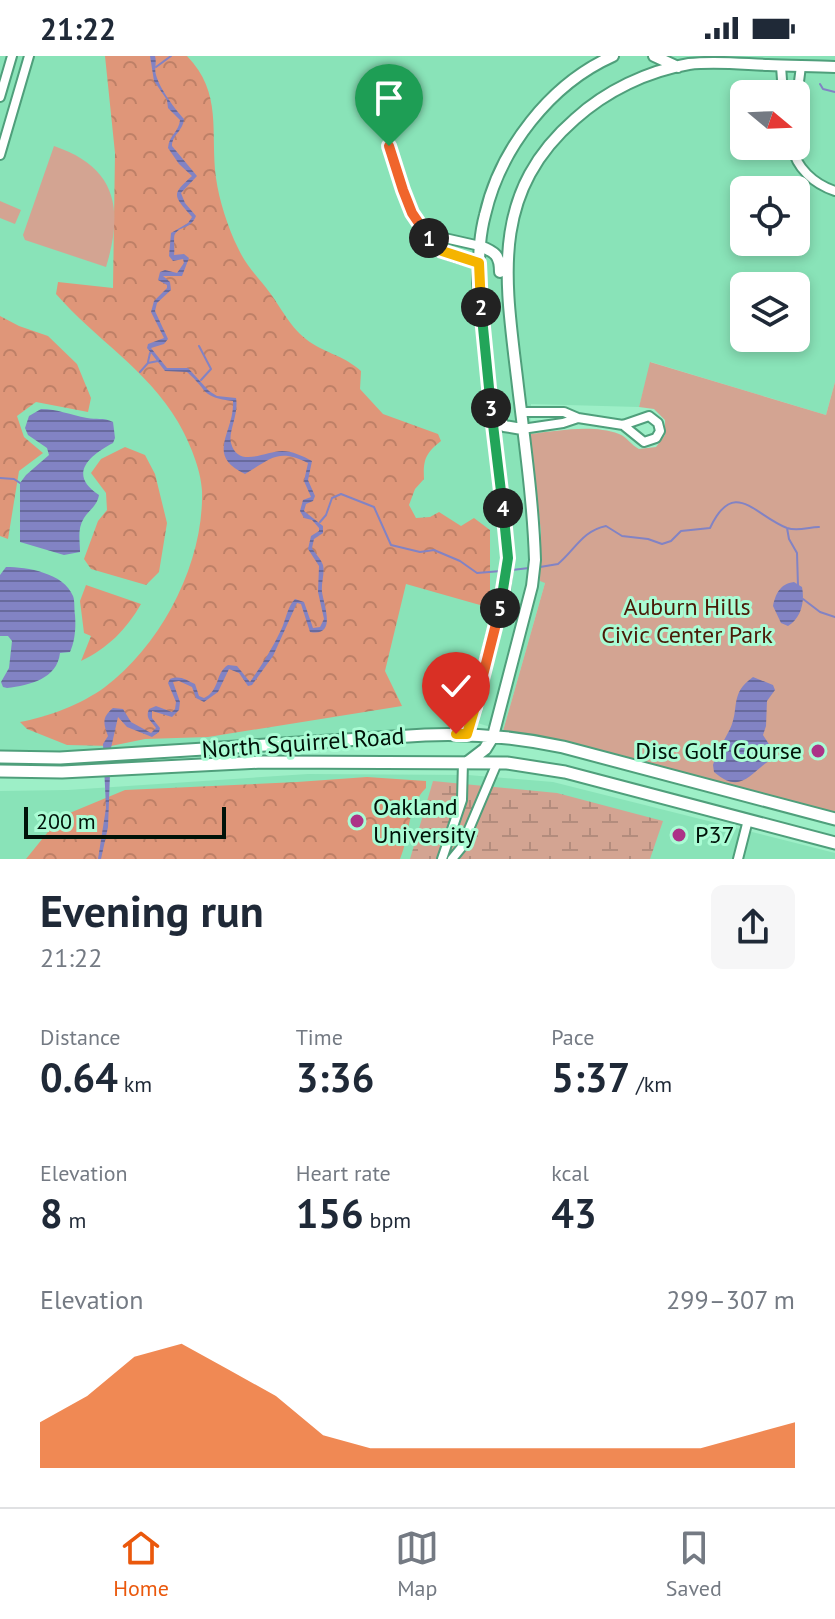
<!DOCTYPE html>
<meta charset="utf-8">
<style>
body{margin:0;font-family:"PT Sans",sans-serif;background:#f6f6f7;color:#1f2937;height:100vh;display:flex;flex-direction:column;font-size:30px;white-space:nowrap}
*{box-sizing:border-box;margin:0}
p{font-size:26px;color:#747a83}
.icon{flex:none;width:44px;height:44px;fill:none;stroke:currentColor;stroke-width:2;stroke-linecap:round;stroke-linejoin:round}
.map{position:relative;height:803px;overflow:hidden}
.panel{display:flex;flex-direction:column;background:#fff;flex:1}
.panel>*{flex:none}
.needle{width:52px;rotate:109deg}
.controls{position:absolute;left:730px;top:24px;display:grid;gap:16px}
.controls a{display:grid;place-items:center;width:80px;height:80px;border-radius:12px;background:#fff;box-shadow:0 4px 12px #0003;font-size:40px}
.scale{position:absolute;left:24px;bottom:20px;width:202px;box-sizing:border-box;padding-left:8px;border:4px solid #001309;border-top:0;font-size:22px;line-height:28px;white-space:nowrap;color:#001309;-webkit-text-stroke:6px #aafcd4;paint-order:stroke}
.pin{position:absolute;display:grid;place-items:center;width:68px;height:68px;color:#fff;margin:-82px -34px;border-radius:50% 50% 50% 0;rotate:-45deg;box-shadow:0 0 8px #0007}
.pin .icon{rotate:45deg}
.km{position:absolute;width:40px;height:40px;margin:-20px;border-radius:50%;background:#222;color:#fff;font-size:22px;line-height:40px;text-align:center}
.round{display:grid;place-items:center;flex:none;width:84px;height:84px;border-radius:12px;background:#f6f6f7}
.summary{display:flex;align-items:center;justify-content:space-between;height:136px;padding:0 40px}
h1{font-size:44px;font-weight:800;line-height:60px}
.stats{display:grid;grid-template-columns:repeat(3,1fr);gap:12px;height:136px;padding:8px 40px}
.stats div{display:grid;align-content:center}
.stats b{font-size:40px;font-weight:800}
.stats small{font-size:22px;font-weight:400}
.stats p{font-size:22px}
.chart{height:224px;padding:16px 40px}
.chart p{display:flex;justify-content:space-between}
.chart svg{width:100%;height:144px;margin-top:8px;fill:#ea580c;opacity:.7}
.status{display:flex;justify-content:space-between;align-items:center;height:56px;padding:0 40px;background:#fff;direction:ltr}
.status svg{height:22px;fill:currentColor}
.tab-bar{display:flex;justify-content:space-around;align-items:center;height:112px;border-top:2px solid #e0e1e3;background:#fff;font-size:22px;color:#747a83}
.tab-bar a{display:grid;justify-items:center;gap:4px}
.tab-bar .on{color:#ea580c}
.map>svg:first-child{display:block}
</style>
<div class="status"><b>21:22</b><svg viewBox="0 0 49 12"><path d="M0 12V9h3v3zM5 12V6h3v6zM10 12V3h3v9zM15 12V0h3v12zM26 1h20v11H26zM47 4h2v5h-2z"/></svg></div>
<div class="map">
<svg width="835" height="803" viewBox="0 0 835 803">
<defs>
<pattern id="forest-crowns" width="20" height="18" patternUnits="userSpaceOnUse" patternTransform="scale(2)"><rect width="20" height="18" fill="#df9679"/><path d="M2 6a3 3 0 1 1 6 0M12 15a3 3 0 1 1 6 0" fill="none" stroke="#be8067"/></pattern>
<pattern id="wetland-marsh" width="20" height="14" patternUnits="userSpaceOnUse" patternTransform="scale(2)"><rect width="20" height="14" fill="#d3a492"/><path d="M1 5h8M5 5V1M11 12h8M15 12V8" fill="none" stroke="#b38c7d"/></pattern>
<pattern id="water-rules" width="6" height="5" patternUnits="userSpaceOnUse" patternTransform="scale(2)"><rect width="6" height="5" fill="#8283c4"/><path d="M0 2.5h6" fill="none" stroke="#686a9d"/></pattern>
</defs>
<rect width="100%" height="100%" fill="#9defc7"/>
<path fill="#89e3b8" fill-rule="evenodd" d="M0 0H835V326L826 359 651 306 639 351 531 348 530 378 545 527 503 675 465 663 457 670 434 674 87 697H0ZM744 38H796V90H744ZM744 134H796V186H744ZM744 230H796V282H744Z
M308 718 468 719 553 726 835 797V803H0V735L68 734Z"/>
<path fill="url(#forest-crowns)" d="M105 0H187C223 37 210 76 216 122 219 144 228 172 238 192 246 210 259 222 270 237 284 256 292 275 313 288 331 299 344 300 361 315L360 333 383 358 438 378 441 385C426 397 423 403 424 423L415 433 409 449 416 462 430 461 439 456 461 470 474 462 490 474V534L487 551 406 528 385 615 402 650 208 681 145 683 111 690 67 689 27 673 20 666C48 661 82 648 105 631 162 588 204 507 202 435 201 413 189 385 178 366 148 314 94 282 56 238L58 226 113 232 115 97Z
M0 260 19 270 48 280 77 308 91 342 88 356 36 346 17 360 24 381 43 397 19 415 8 483 0 480Z
M125 391 145 399 155 418 167 467 159 516 146 529 91 513 84 503 98 465 107 454 106 437 91 417 101 403Z
M86 529 141 548C126 574 108 592 81 605L91 580 84 577 80 545Z
M367 721 426 725V732C407 750 410 780 400 803H26L60 761 125 734 297 726Z"/>
<path fill="url(#wetland-marsh)" d="M433 725 557 737 663 765 650 803H410Z"/>
<path fill="#d3a492" d="M54 90C116 111 124 152 106 211L25 184 23 179Z
M0 145 21 154 15 168 0 162Z
M650 306 826 359 835 326V760L534 681 503 675 545 527 540 525 541 476 530 378C558 375 592 368 619 378 627 381 631 389 639 393L656 391 665 379V364L654 353 639 351Z"/>
<path fill="url(#water-rules)" d="M150 0H155C157 7 154 13 156 19 160 33 175 53 184 63 183 75 172 79 172 90L197 120 181 137 185 147 196 160C190 174 181 169 175 178 173 181 175 194 174 199L184 198 189 202 182 220H163L170 226 171 234 157 247 155 255 168 283 164 288 151 292 167 312H188L209 335 217 340 236 342C239 358 228 376 231 387 238 413 265 395 282 395 292 395 303 400 312 405L308 424 315 440 313 445 306 448 304 455 323 470V477L314 483 312 492C315 497 321 503 323 509 325 517 321 527 322 536 324 550 337 581 310 576L301 548 297 547 273 600 252 629 248 630 239 617 229 613 218 636 204 646 196 642 192 631 179 625 173 626 180 646 179 654 172 661 152 655V662L160 672 159 676 152 681 127 671 118 661 111 692 108 771 101 803H98L106 752 103 688 108 680C103 667 102 661 113 652L123 653 131 666 151 677 156 672C151 664 145 663 149 653L156 650 172 656 175 653 176 646 168 627 170 623C181 619 185 624 195 628L199 640 204 642C220 635 215 617 228 609L237 610 250 626C262 609 272 593 281 574 286 564 287 551 295 543L304 546 313 572 320 571 324 563 318 536 319 510 308 493 311 480 319 475V472L312 464 304 462 300 455 303 444 311 441 304 425 308 407C278 392 271 403 245 418 204 399 235 376 233 345 200 341 209 335 187 316L165 315 147 292 148 288 164 282 151 256 154 245 167 232V229L158 224 160 216 165 214 177 217 184 207 183 203 173 205 169 200 171 177 188 167 192 161C173 139 171 139 192 120L179 108 168 92C169 79 179 76 180 64L168 52 167 44 154 25Z
M41 353C58 353 70 359 87 362 96 364 103 361 113 366L115 382 113 387C88 400 68 419 99 439 97 450 90 453 84 462 77 473 80 484 80 496L64 499 20 486V427L26 419 49 399 47 392 28 379 25 372 29 360Z
M6 511C27 511 64 517 73 540 75 545 74 553 75 559 76 572 75 585 70 596L60 597C57 623 30 629 7 632L3 631 1 626 9 612 12 585 8 580H0V519Z
M794 526 802 531C805 546 801 562 788 570L781 567 773 550C776 537 780 528 794 526Z
M753 621 773 629 775 634 767 645 766 670 763 679 774 696 772 703C750 716 742 740 714 716L713 709C717 695 724 685 730 673 740 652 729 638 753 621Z"/>
<g fill="none" stroke-linecap="round" stroke-linejoin="round">
<path stroke="#8283c4" stroke-width="2" d="M156 11 171 0
M820 28 823 33 835 36
M199 290 211 313 201 324
M148 306 150 297
M140 316 148 307 158 305
M0 422 14 423 20 427
M320 466 326 459 332 442 341 438 374 451 391 489 420 496 434 494 460 505 477 517 501 515
M787 472 789 483 797 497 798 530
M540 511 558 508C575 494 582 475 606 470L622 480 648 483 662 488 671 485 681 475 710 472C734 421 754 459 787 472 798 476 808 471 819 471
M512 514 529 512
M803 543 820 556 835 561"/>
<defs>
<path id="minor" d="M781 10 783 38
M0 41 12 0
M796 49 801 10
M389 90C398 120 415 179 443 196 453 202 466 204 479 207
M792 90C796 112 814 128 835 135
M0 99 29 0
M427 178 480 190
M521 356H564L578 362 623 369 649 360 658 367 660 375 656 382 644 386 623 369
M522 373 563 367 578 362
M442 803 462 744 463 706
M452 803 461 792 497 707
M738 803 748 764"/>
<path id="tertiary" d="M654 0 678 11
M480 190C495 196 500 199 500 216
M496 346 497 358 504 370 522 373
M467 678 504 535 508 502 478 227C479 204 479 181 485 159 500 93 550 28 613 0
M493 680 532 530 535 504C533 443 524 382 517 322 505 222 490 137 575 63 606 35 647 15 689 8 715 5 742 8 768 9 790 10 813 10 835 11"/>
<path id="secondary" d="M0 701 60 702 425 679C472 677 517 681 563 691L835 763
M468 706 485 693 493 680
M0 715 62 716 262 706 507 707 565 716 835 787"/>
</defs>
<use href="#minor" stroke="#4f9f7b" stroke-width="12"/>
<use href="#tertiary" stroke="#4f9f7b" stroke-width="14"/>
<use href="#secondary" stroke="#4f9f7b" stroke-width="15"/>
<use href="#minor" stroke="#fff" stroke-width="8"/>
<use href="#tertiary" stroke="#fff" stroke-width="10"/>
<use href="#secondary" stroke="#fff" stroke-width="11"/>
</g>
<g fill="none" stroke-linecap="round" stroke-linejoin="round">
<defs>
<path id="split-1" d="M389 90 403 134 412 157 429 182"/>
<path id="split-2" d="M429 182 442 195 479 207 481 251"/>
<path id="split-3" d="M481 251 491 352"/>
<path id="split-4" d="M491 352 503 452"/>
<path id="split-5" d="M500 552 508 502 503 452"/>
<path id="split-6" d="M475 651 500 552"/>
<path id="split-7" d="M456 678H467L475 651"/>
</defs>
<use href="#split-1" stroke="#fff" stroke-width="16"/>
<use href="#split-2" stroke="#fff" stroke-width="16"/>
<use href="#split-3" stroke="#fff" stroke-width="16"/>
<use href="#split-4" stroke="#fff" stroke-width="16"/>
<use href="#split-5" stroke="#fff" stroke-width="16"/>
<use href="#split-6" stroke="#fff" stroke-width="16"/>
<use href="#split-7" stroke="#fff" stroke-width="16"/>
<use href="#split-1" stroke="#f0652b" stroke-width="10"/>
<use href="#split-2" stroke="#f5b400" stroke-width="10"/>
<use href="#split-3" stroke="#22a559" stroke-width="10"/>
<use href="#split-4" stroke="#22a559" stroke-width="10"/>
<use href="#split-5" stroke="#22a559" stroke-width="10"/>
<use href="#split-6" stroke="#f0652b" stroke-width="10"/>
<use href="#split-7" stroke="#f5b400" stroke-width="10"/>
</g>
<g fill="#ac3387" stroke="#aafcd4" stroke-width="3">
<circle cx="818" cy="695" r="8"/>
<circle cx="357" cy="765" r="8"/>
<circle cx="679" cy="779" r="8"/>
</g>
<g text-anchor="middle" stroke-width="6" stroke-linejoin="round" paint-order="stroke">
<g font-size="24" fill="#491b07" stroke="#aafcd4">
<text x="687" y="559">Auburn Hills<tspan x="687" dy="28">Civic Center Park</tspan></text>
</g>
<g font-size="24" fill="#001309" stroke="#aafcd4">
<text transform="translate(303 687) rotate(-4)" y="8">North Squirrel Road</text>
</g>
<g font-size="24" fill="#001309" stroke="#aafcd4" text-anchor="start">
<text x="802" y="703" text-anchor="end">Disc Golf Course</text>
<text x="373" y="759">Oakland<tspan x="373" dy="28">University</tspan></text>
<text x="695" y="787">P37</text>
</g>
</g>
</svg>
<div class="controls">
<a><svg class="needle" viewBox="-14 -14 28 28"><path d="M0-13l5 13h-10z" fill="#e53935"/><path d="M0 13l5-13h-10z" fill="#747a83"/></svg></a>
<a><svg class="icon" aria-label="locate" viewBox="0 0 24 24"><circle cx="12" cy="12" r="6"/><path d="M12 2v4M12 18v4M2 12h4M18 12h4"/></svg></a>
<a><svg class="icon" aria-label="layers" viewBox="0 0 24 24"><path d="M12 4l9 5-9 5-9-5zM3 14l9 5 9-5"/></svg></a>
</div>
<div class="scale">200 m</div>
<div class="pin" style="left:389px;top:90px;background:#1e9e55"><svg class="icon" aria-label="arrive" viewBox="0 0 24 24"><path d="M6 21V4h12l-3 4 3 4H6"/></svg></div>
<div class="pin" style="left:456px;top:678px;background:#d93025"><svg class="icon" aria-label="check" viewBox="0 0 24 24"><path d="M5 12l5 5 9-10"/></svg></div>
<b class="km" style="left:429px;top:182px">1</b>
<b class="km" style="left:481px;top:251px">2</b>
<b class="km" style="left:491px;top:352px">3</b>
<b class="km" style="left:503px;top:452px">4</b>
<b class="km" style="left:500px;top:552px">5</b>
</div>
<section class="panel">
<div class="summary"><div><h1>Evening run</h1><p>21:22</p></div><a class="round"><svg class="icon" aria-label="share" viewBox="0 0 24 24"><path d="M12 15V3M7 8l5-5 5 5M5 13v7h14v-7"/></svg></a></div>
<div class="stats">
<div><p>Distance</p><b>0.64<small> km</small></b></div>
<div><p>Time</p><b>3:36</b></div>
<div><p>Pace</p><b>5:37<small> /km</small></b></div>
</div>
<div class="stats">
<div><p>Elevation</p><b>8<small> m</small></b></div>
<div><p>Heart rate</p><b>156<small> bpm</small></b></div>
<div><p>kcal</p><b>43</b></div>
</div>
<div class="chart"><p><span>Elevation</span>299–307 m</p>
<svg viewBox="0 0 160 44" preserveAspectRatio="none"><path d="M0 44V30L10 22L20 10L30 6L40 14L50 22L60 34L70 38L80 38L90 38L100 38L110 38L120 38L130 38L140 38L150 34L160 30V44z"/></svg>
</div>
</section>
<nav class="tab-bar">
<a class="on"><svg class="icon" aria-label="home" viewBox="0 0 24 24"><path d="M3 11l9-7 9 7M6 9v11h12V9"/></svg>Home</a>
<a><svg class="icon" aria-label="map" viewBox="0 0 24 24"><path d="M3 6l6-2 6 2 6-2v14l-6 2-6-2-6 2zM9 4v14M15 6v14"/></svg>Map</a>
<a><svg class="icon" aria-label="saved" viewBox="0 0 24 24"><path d="M7 4h10v16l-5-4-5 4z"/></svg>Saved</a>
</nav>
